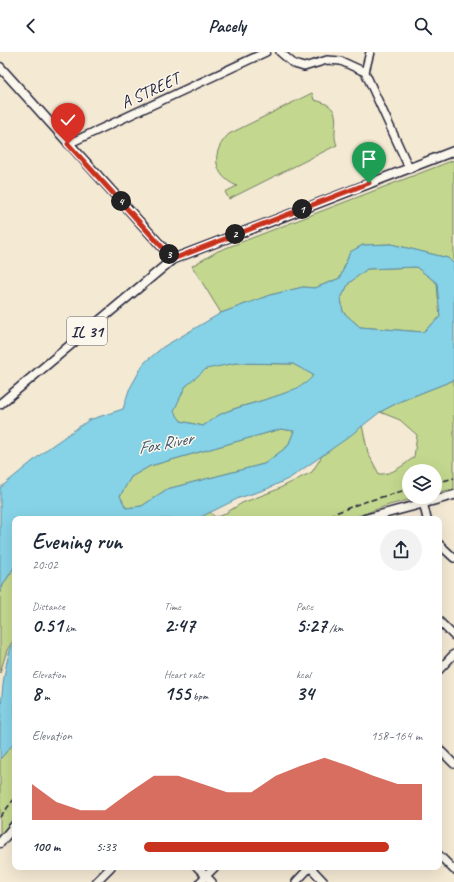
<!DOCTYPE html>
<meta charset="utf-8">
<style>
body{margin:0;font-family:Caveat,sans-serif;background:#f2f2f3;color:#1f2937;height:100vh;display:flex;flex-direction:column;font-size:15px;white-space:nowrap}
*{box-sizing:border-box;margin:0}
p{font-size:13px;color:#747a83}
.icon{flex:none;width:22px;height:22px;fill:none;stroke:currentColor;stroke-width:2;stroke-linecap:round;stroke-linejoin:round}
.map{position:relative;flex:1;overflow:hidden}
.drawer{position:absolute;left:12px;top:464px;width:430px;height:354px;display:flex;flex-direction:column;background:#fff;border-radius:8px;box-shadow:0 4px 16px #0002}
.drawer>*{flex:none}
.fabs{position:absolute;left:402px;top:412px;display:grid;gap:8px}
.fabs a{display:grid;place-items:center;width:40px;height:40px;border-radius:50%;background:#fff;box-shadow:0 4px 16px #0002;font-size:20px}
.pin{position:absolute;display:grid;place-items:center;width:34px;height:34px;color:#fff;margin:-41px -17px;border-radius:50% 50% 50% 0;rotate:-45deg;box-shadow:0 0 4px #0007}
.pin .icon{rotate:45deg}
.km{position:absolute;width:20px;height:20px;margin:-10px;border-radius:50%;background:#222;color:#fff;font-size:11px;line-height:20px;text-align:center}
.round{display:grid;place-items:center;flex:none;width:42px;height:42px;border-radius:21px;background:#f2f2f3}
.headline{display:flex;align-items:center;justify-content:space-between;height:68px;padding:0 20px}
h1{font-size:22px;font-weight:600;line-height:30px}
.figures{display:grid;grid-template-columns:repeat(3,1fr);gap:6px;height:68px;padding:4px 20px}
.figures div{display:grid;align-content:center}
.figures b{font-size:20px;font-weight:600}
.figures small{font-size:11px;font-weight:400}
.figures p{font-size:11px}
.chart{height:112px;padding:8px 20px}
.chart p{display:flex;justify-content:space-between}
.chart svg{width:100%;height:72px;margin-top:4px;fill:#c8321e;opacity:.7}
ul{padding:0 20px;list-style:none;font-size:13px}
li{display:grid;grid-template-columns:64px 48px 1fr;align-items:center;height:30px}
li i{height:10px;border-radius:5px;background:#c8321e}
header{display:flex;justify-content:space-between;align-items:center;height:52px;padding:0 20px;background:#fff;font-size:18px;font-weight:600}
.map>svg:first-child{display:block}
</style>
<header><svg class="icon" aria-label="back" viewBox="0 0 24 24"><path d="M15 5l-7 7 7 7"/></svg>Pacely<svg class="icon" aria-label="search" viewBox="0 0 24 24"><circle cx="10" cy="10" r="6"/><path d="M15 15l6 6"/></svg></header>
<div class="map">
<svg width="454" height="830" viewBox="0 0 454 830">
<rect width="100%" height="100%" fill="#f4e9d3"/>
<filter id="ink" filterUnits="userSpaceOnUse"><feTurbulence type="fractalNoise" baseFrequency=".025" numOctaves="2"/><feDisplacementMap in="SourceGraphic" scale="8" xChannelSelector="R" yChannelSelector="G"/><feConvolveMatrix kernelMatrix="1 2 1 2 8 2 1 2 1" color-interpolation-filters="sRGB"/></filter>
<g filter="url(#ink)">
<path fill="#c3d88e" stroke="#727d64" d="M312 41 314 48C349 55 329 77 337 93L229 147 225 140 237 134C213 124 210 100 229 82Z
M454 108V212L448 206 391 192 363 193 350 200 340 226 315 236 303 235 270 243 221 261 192 214 218 199Z
M416 215 437 231 440 265 423 280 360 275 343 260 341 246 349 231 367 217Z
M236 311 293 312 314 323C304 342 244 351 223 361 216 364 209 370 203 374L181 369 173 359 185 335 206 316Z
M454 328V437L435 441V419H409V445H420L389 453 349 467H197L210 460 215 465 221 464 242 451 276 438 312 420 322 404 362 373 368 401 379 422C392 423 404 413 414 405L417 383 400 368 380 360 401 349Z
M281 377 294 379 288 394 264 412 167 437 142 454 126 456 120 444 131 425 150 414Z
M15 514V586L7 598 0 621V541L4 531Z
M15 690V764L0 784V707Z"/>
<path fill="#86d2e6" stroke="#5e8ca2" fill-rule="evenodd" d="M391 192 448 206 454 212V328L401 349 380 360 346 387 290 426 267 437 239 446 197 467H15V514L4 531 0 540V436L50 395 89 368 123 357 129 338 144 311 163 295 221 261 270 243 303 235 315 236 340 226 350 200 363 193ZM416 215 437 231 440 265 423 280 360 275 343 260 341 246 349 231 367 217ZM236 311 293 312 313 323C305 341 243 352 223 361 216 364 209 370 203 374L181 369 174 359 185 335 206 317ZM281 377 294 379 288 394 264 412 167 437 142 454 126 456 120 444 131 425 150 414Z
M15 586V690L0 707C0 670 0 617 15 586Z"/>
<g fill="none" stroke-linecap="round" stroke-linejoin="round">
<defs>
<path id="minor" d="M280 0 294 12 304 15 327 8 341 9 365 20
M365 20 409 116
M365 20 370 0
M68 92 266 0
M423 450 427 467
M439 492 454 506
M439 569 454 584
M439 618 454 602
M439 697 454 712
M439 803 454 818
M197 815 212 830
M310 815 324 830
M96 830 111 815
M200 830 215 815
M296 830 310 815"/>
<path id="major" d="M0 15 173 207
M0 352 173 207 454 99
M365 467 454 443
M0 791 15 773"/>
</defs>
<use href="#minor" stroke="#22223b" stroke-width="10"/>
<use href="#major" stroke="#22223b" stroke-width="11"/>
<use href="#minor" stroke="#fbf7ec" stroke-width="7"/>
<use href="#major" stroke="#fbf7ec" stroke-width="8"/>
<path stroke="#22223b" stroke-width="1.5" stroke-dasharray="6 3" stroke-linecap="butt" d="M435 431 454 426
M320 467 361 451 409 437
M0 765 15 746"/>
</g>
</g>
<g fill="none" stroke-linecap="round" stroke-linejoin="round" filter="url(#ink)">
<defs>
<path id="route" d="M68 92 173 207 369 131"/>
</defs>
<use href="#route" stroke="#fff" stroke-width="8"/>
<use href="#route" stroke="#c8321e" stroke-width="5"/>
</g>
<g text-anchor="middle" stroke-width="3" stroke-linejoin="round" paint-order="stroke">
<rect fill="#fbf7ec" stroke="#636270" stroke-width="1" x="67" y="265" width="40" height="28" rx="3"/>
<g font-size="16" font-weight="bold" fill="#22223b">
<text x="87" y="285">IL 31</text>
</g>
<g font-size="17" fill="#22223b" stroke="#fbf7ec">
<text transform="translate(150 38) rotate(-25)" y="6">A STREET</text>
</g>
<g font-size="18" font-style="italic" fill="#40576e" stroke="#fbf7ec">
<text transform="translate(165 391) rotate(-11)" y="6">Fox River</text>
</g>
</g>
</svg>
<div class="fabs">
<a><svg class="icon" aria-label="layers" viewBox="0 0 24 24"><path d="M12 4l9 5-9 5-9-5zM3 14l9 5 9-5"/></svg></a>
</div>
<div class="pin" style="left:369px;top:131px;background:#1e9e55"><svg class="icon" aria-label="arrive" viewBox="0 0 24 24"><path d="M6 21V4h12l-3 4 3 4H6"/></svg></div>
<div class="pin" style="left:68px;top:92px;background:#d93025"><svg class="icon" aria-label="check" viewBox="0 0 24 24"><path d="M5 12l5 5 9-10"/></svg></div>
<b class="km" style="left:302px;top:157px">1</b>
<b class="km" style="left:235px;top:182px">2</b>
<b class="km" style="left:169px;top:202px">3</b>
<b class="km" style="left:121px;top:149px">4</b>
<section class="drawer">
<div class="headline"><div><h1>Evening run</h1><p>20:02</p></div><a class="round"><svg class="icon" aria-label="share" viewBox="0 0 24 24"><path d="M12 15V3M7 8l5-5 5 5M5 13v7h14v-7"/></svg></a></div>
<div class="figures">
<div><p>Distance</p><b>0.51<small> km</small></b></div>
<div><p>Time</p><b>2:47</b></div>
<div><p>Pace</p><b>5:27<small> /km</small></b></div>
</div>
<div class="figures">
<div><p>Elevation</p><b>8<small> m</small></b></div>
<div><p>Heart rate</p><b>155<small> bpm</small></b></div>
<div><p>kcal</p><b>34</b></div>
</div>
<div class="chart"><p><span>Elevation</span>158–164 m</p>
<svg viewBox="0 0 160 44" preserveAspectRatio="none"><path d="M0 44V22L10 33L20 38L30 38L40 27L50 17L60 17L70 22L80 27L90 27L100 17L110 11L120 6L130 11L140 17L150 22L160 22V44z"/></svg>
</div>
<ul>
<li><b>100 m</b>5:33<i style="width:88%"></i></li>
</ul>
</section>
</div>
